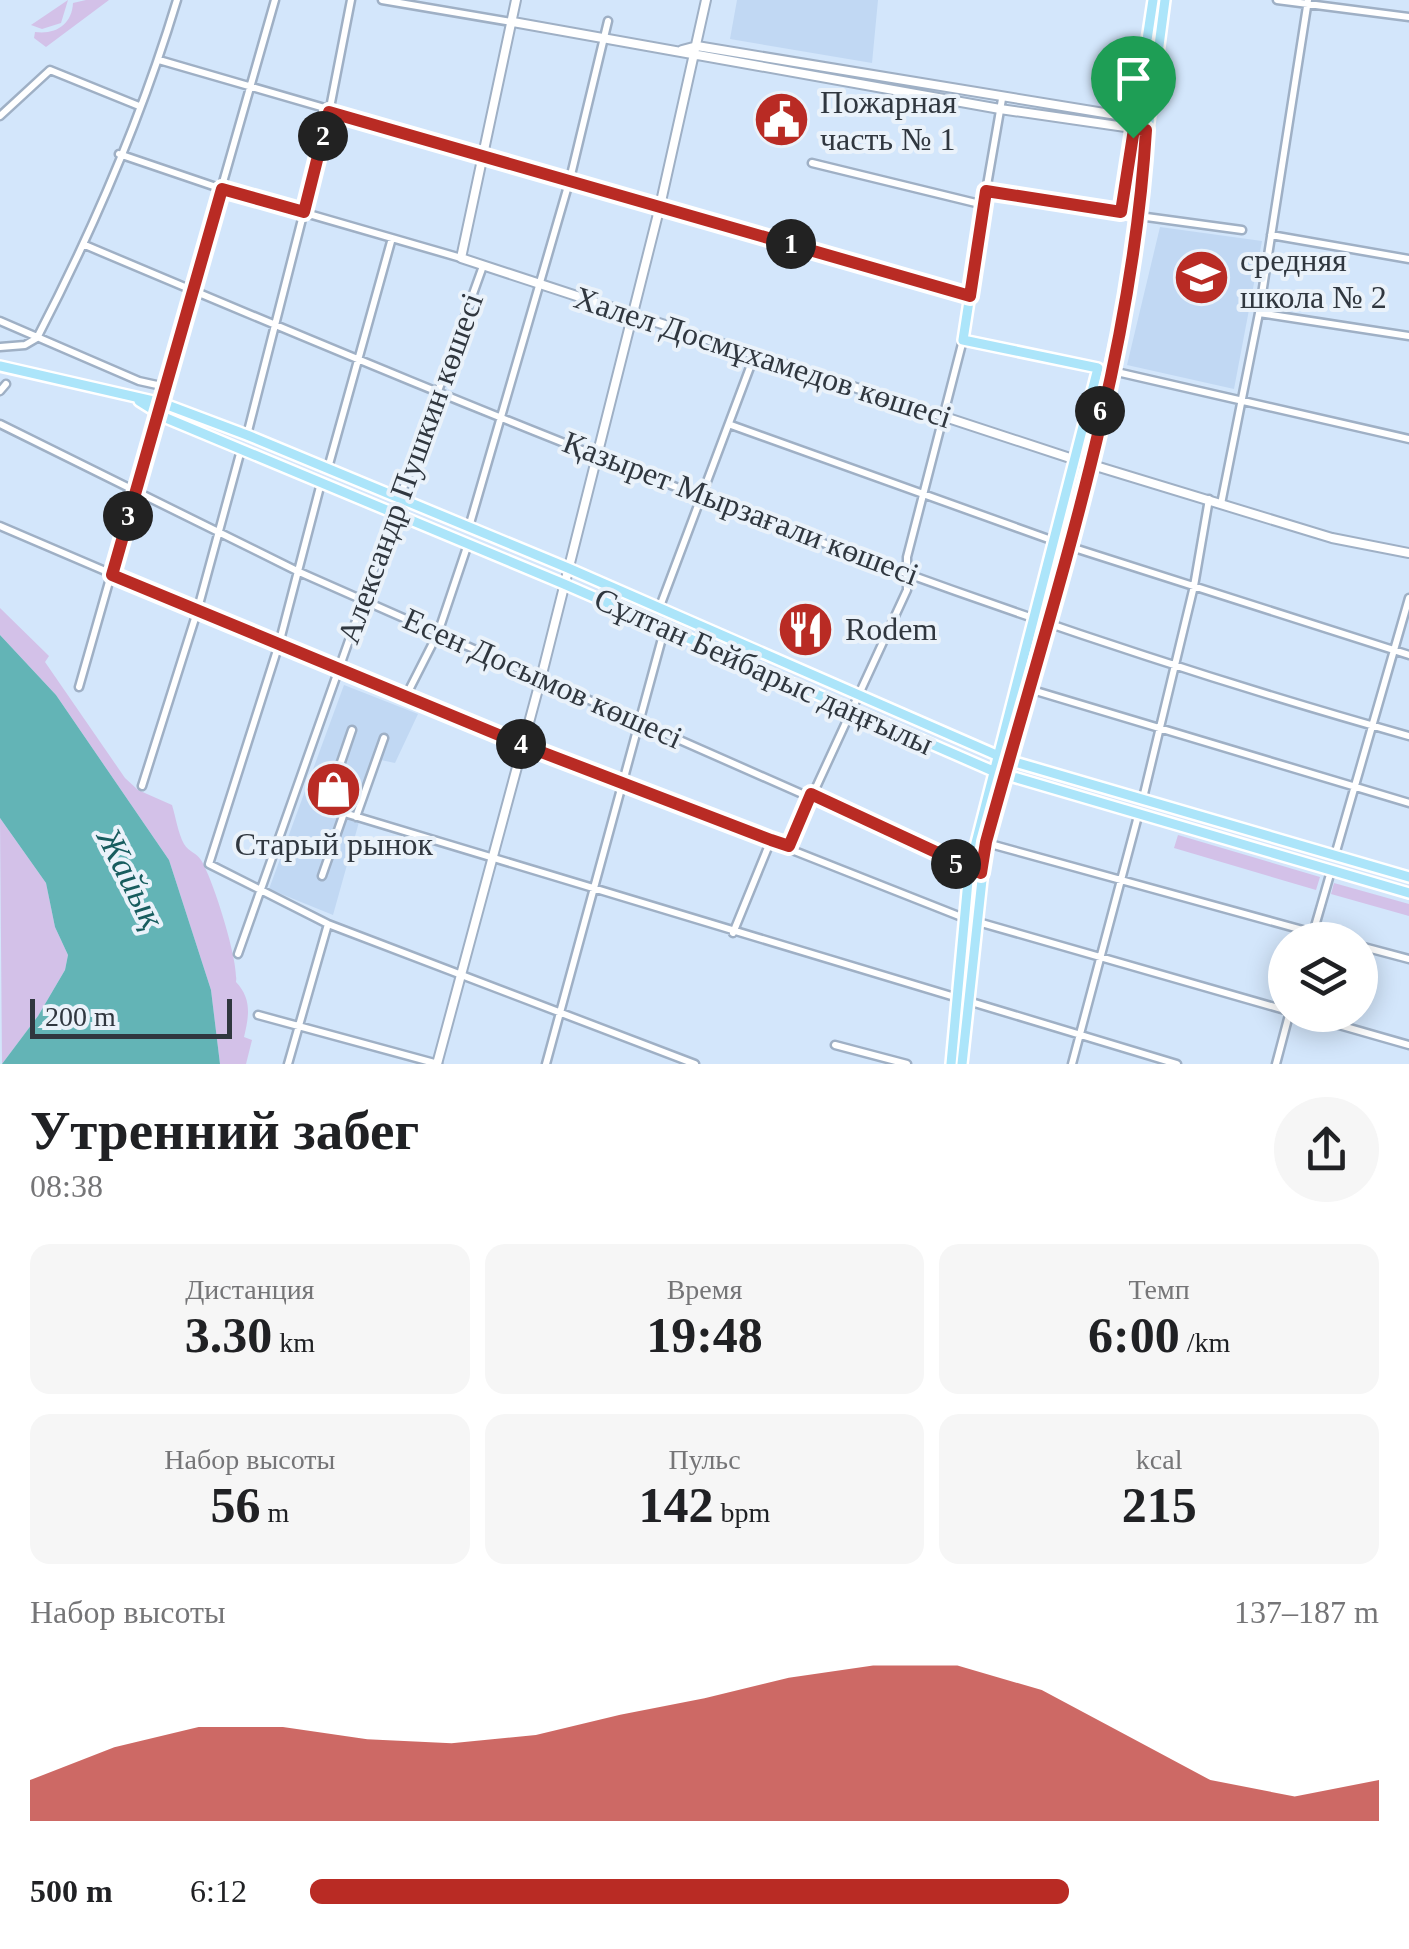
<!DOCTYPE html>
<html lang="ru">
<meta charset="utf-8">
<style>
body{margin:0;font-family:"Times New Roman",serif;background:#f6f6f6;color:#202124;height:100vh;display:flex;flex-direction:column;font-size:38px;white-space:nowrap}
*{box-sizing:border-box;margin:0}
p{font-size:32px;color:#757577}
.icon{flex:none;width:55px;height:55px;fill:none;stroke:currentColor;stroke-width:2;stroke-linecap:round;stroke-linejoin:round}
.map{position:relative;height:1064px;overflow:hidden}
.side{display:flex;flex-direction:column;background:#fff;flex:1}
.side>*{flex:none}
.buttons{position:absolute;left:1268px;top:922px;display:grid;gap:20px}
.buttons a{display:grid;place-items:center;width:110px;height:110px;border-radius:50%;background:#fff;box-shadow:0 5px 25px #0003;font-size:50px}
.scale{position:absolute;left:30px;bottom:25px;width:202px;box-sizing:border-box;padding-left:10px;border:5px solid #30373f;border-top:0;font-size:28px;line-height:35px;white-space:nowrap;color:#30373f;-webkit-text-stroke:8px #eaf2fa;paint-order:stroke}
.pin{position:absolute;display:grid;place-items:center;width:85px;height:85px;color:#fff;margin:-102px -42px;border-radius:50% 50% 50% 0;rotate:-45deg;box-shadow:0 0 10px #0007}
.pin .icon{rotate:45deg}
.km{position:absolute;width:50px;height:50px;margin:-25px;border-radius:50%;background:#222;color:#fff;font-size:28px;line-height:50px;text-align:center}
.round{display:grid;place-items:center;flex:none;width:105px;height:105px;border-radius:52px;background:#f6f6f6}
.overview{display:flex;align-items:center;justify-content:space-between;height:170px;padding:0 30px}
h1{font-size:55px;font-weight:600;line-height:75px}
.metrics{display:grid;grid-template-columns:repeat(3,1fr);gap:15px;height:170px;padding:10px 30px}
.metrics div{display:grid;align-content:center;border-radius:20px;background:#f6f6f6;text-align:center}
.metrics b{font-size:50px;font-weight:600}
.metrics small{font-size:28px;font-weight:400}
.metrics p{font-size:28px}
.chart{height:280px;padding:20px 30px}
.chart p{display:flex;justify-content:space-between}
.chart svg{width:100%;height:180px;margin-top:10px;fill:#b92b24;opacity:.7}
ul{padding:0 30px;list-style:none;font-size:32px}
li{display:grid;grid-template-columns:160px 120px 1fr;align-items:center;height:75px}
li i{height:25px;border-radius:12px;background:#b92b24}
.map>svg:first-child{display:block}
</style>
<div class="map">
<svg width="1409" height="1064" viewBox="0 0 1409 1064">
<rect width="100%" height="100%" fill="#d3e6fb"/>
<path fill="#c1d8f3" d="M737 0H878L872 63 730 39Z
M1160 227 1262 241 1234 389 1127 365Z
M344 685 418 714 395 763 376 759 352 816 359 822 333 915 269 889Z"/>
<path fill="#d3c1e8" d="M68 0 61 23 42 29 31 25Z
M86 0H109L46 47 34 38 35 32C56 35 72 24 73 3Z
M0 608 49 656 45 662 125 778 138 790 172 805C176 818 178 833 184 844 189 852 197 853 201 860 213 879 239 961 236 982 252 999 249 1016 244 1037L252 1040 246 1064H220L211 990 169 860 56 695 0 635Z
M0 818 46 883 55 927 68 955 65 970 38 1016 2 1064Z
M1178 835 1320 877 1316 890 1174 848Z
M1334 883 1409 904V916L1331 894Z"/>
<path fill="#63b4b6" d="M0 635 56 695 169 860 211 990 220 1064H2L38 1016 65 970 68 955 55 927 46 883 0 818Z"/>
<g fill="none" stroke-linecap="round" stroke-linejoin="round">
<defs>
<path id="street" d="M382 0 511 22
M1277 0 1409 17
M159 60 970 295
M0 116 50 70 139 106
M119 154 222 189 461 258
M812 163 984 205
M986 191 1002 99
M1139 216 1242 230
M1271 235 1409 259
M85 245C518 428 956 609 1409 736
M1259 313 1409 336
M0 321 139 381 166 387
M0 347 25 345 37 338C93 230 142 116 177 0
M1108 370 1409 439
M0 391 6 384
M0 424 297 571 981 873
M731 425 1068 546 1409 655
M247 435 329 113 351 0
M328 468 392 238
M321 483 279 644 209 864 328 924 695 1064
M1221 504 1259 313 1308 0
M0 526 339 671 964 918 1285 1010
M469 527 570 179 608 21
M659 609 755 354
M1016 685 1409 803
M79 687 275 0
M406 696 438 633 468 544
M352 730 327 803 331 809 1177 1064
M142 786 197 612 241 450
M1143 798 1194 586 1209 499
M356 817 384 738
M983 842 1339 940
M789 846 907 590V557L963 340
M1335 855 1409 598
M322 876 344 813
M733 933 771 840
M1311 940 1331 871
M1360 946 1409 959
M238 954C319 724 400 495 483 266
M258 1015 438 1064
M1304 1015 1409 1045
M835 1045 907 1064
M288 1064 328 924
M546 1064 664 631
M1072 1064 1138 816
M1276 1064 1289 1015"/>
<path id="secondary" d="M516 0 461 258 1076 460 1332 538 1409 553
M513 22 1000 109 1146 130
M682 50 697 46 1147 120
M437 1064 541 678 660 206 706 0"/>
<path id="primary" d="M1121 212 1153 0
M0 366 162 403 247 435 568 568 1008 760 1409 877
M139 401 166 418 564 584 993 771 1409 893
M951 1064 969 870 1098 368 963 340 986 191 1139 216
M962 1064 986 843 1087 469 1127 290 1165 0"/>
</defs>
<use href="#street" stroke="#9fb0c5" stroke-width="11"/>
<use href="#secondary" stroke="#9fb0c5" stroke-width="12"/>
<use href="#primary" stroke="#fff" stroke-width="14"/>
<use href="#street" stroke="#fff" stroke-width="6"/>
<use href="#secondary" stroke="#fff" stroke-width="8"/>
<use href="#primary" stroke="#ace5fa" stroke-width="9"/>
</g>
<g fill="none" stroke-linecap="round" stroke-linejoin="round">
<defs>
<path id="route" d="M329 112 970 296 986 191 1121 212 1134 129 1146 130C1132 370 1049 612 986 842L981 873 811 794 789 846 771 840 523 745 112 575 222 189 304 212Z"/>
</defs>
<use href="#route" stroke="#fff" stroke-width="20"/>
<use href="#route" stroke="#b92b24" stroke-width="12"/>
</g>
<defs>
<symbol id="civic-disc" viewBox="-11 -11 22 22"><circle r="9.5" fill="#b92b24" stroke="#eaf2fa"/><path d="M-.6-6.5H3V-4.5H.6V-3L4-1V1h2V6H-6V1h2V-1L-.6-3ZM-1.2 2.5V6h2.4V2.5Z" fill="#fff"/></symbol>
<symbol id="school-disc" viewBox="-11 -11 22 22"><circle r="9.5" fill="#b92b24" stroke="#eaf2fa"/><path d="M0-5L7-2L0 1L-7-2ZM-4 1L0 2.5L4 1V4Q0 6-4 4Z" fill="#fff"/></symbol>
<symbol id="restaurant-disc" viewBox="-11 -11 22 22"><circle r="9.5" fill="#b92b24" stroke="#eaf2fa"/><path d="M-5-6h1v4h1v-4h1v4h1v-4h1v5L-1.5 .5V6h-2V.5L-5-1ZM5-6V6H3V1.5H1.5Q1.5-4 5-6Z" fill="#fff"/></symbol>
<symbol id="shop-disc" viewBox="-11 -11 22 22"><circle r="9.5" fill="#b92b24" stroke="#eaf2fa"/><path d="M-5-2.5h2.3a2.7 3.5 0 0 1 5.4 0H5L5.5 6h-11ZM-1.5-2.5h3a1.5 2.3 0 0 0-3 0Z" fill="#fff"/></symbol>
</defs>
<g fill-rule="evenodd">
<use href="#civic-disc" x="750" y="88" width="63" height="63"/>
<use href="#school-disc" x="1170" y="246" width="63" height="63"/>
<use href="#restaurant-disc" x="774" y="598" width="63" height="63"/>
<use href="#shop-disc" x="302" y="758" width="63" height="63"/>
</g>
<g text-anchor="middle" stroke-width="8" stroke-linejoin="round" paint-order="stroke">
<g font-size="32" fill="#30373f" stroke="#eaf2fa" text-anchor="start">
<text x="820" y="113">Пожарная<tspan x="820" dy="37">часть № 1</tspan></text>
<text x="1240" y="271">cредняя<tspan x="1240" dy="37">школа № 2</tspan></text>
<text x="845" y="640">Rodem</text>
<text x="334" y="855" text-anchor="middle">Старый рынок</text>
</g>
<g font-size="32" fill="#30373f" stroke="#eaf2fa">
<text transform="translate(763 357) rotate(18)" y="11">Халел Досмұхамедов көшесі</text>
<text transform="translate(410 468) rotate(-70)" y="11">Александр Пушкин көшесі</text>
<text transform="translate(741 508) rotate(21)" y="11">Қазырет Мырзағали көшесі</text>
<text transform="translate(764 671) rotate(24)" y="11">Сұлтан Бейбарыс даңғылы</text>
<text transform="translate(543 678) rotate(24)" y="11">Есен Досымов көшесі</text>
</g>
<g font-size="35" font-style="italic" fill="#175c5e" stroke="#eaf2fa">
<text transform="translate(131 878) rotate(63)" y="12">Жайық</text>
</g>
</g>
</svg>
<div class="buttons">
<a><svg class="icon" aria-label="layers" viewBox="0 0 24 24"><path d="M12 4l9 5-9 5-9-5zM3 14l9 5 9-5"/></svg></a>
</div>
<div class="scale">200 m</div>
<div class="pin" style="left:1133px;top:138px;background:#1e9e55"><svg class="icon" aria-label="arrive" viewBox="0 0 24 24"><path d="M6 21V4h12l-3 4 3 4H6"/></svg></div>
<b class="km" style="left:791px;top:244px">1</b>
<b class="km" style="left:323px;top:136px">2</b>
<b class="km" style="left:128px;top:516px">3</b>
<b class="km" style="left:521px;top:744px">4</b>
<b class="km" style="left:956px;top:864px">5</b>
<b class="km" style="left:1100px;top:411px">6</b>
</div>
<section class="side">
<div class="overview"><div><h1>Утренний забег</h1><p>08:38</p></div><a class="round"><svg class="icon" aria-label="share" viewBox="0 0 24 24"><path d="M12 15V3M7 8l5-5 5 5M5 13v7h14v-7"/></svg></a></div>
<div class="metrics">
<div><p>Дистанция</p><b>3.30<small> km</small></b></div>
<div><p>Время</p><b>19:48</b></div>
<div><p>Темп</p><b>6:00<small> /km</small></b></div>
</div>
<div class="metrics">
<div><p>Набор высоты</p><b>56<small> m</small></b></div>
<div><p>Пульс</p><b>142<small> bpm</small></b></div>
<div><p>kcal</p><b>215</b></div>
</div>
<div class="chart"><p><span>Набор высоты</span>137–187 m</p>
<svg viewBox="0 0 160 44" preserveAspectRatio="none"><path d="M0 44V34L10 26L20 21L30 21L40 24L50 25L60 23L70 18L80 14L90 9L100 6L110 6L120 12L130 23L140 34L150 38L160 34V44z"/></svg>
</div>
<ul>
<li><b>500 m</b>6:12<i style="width:71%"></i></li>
</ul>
</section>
